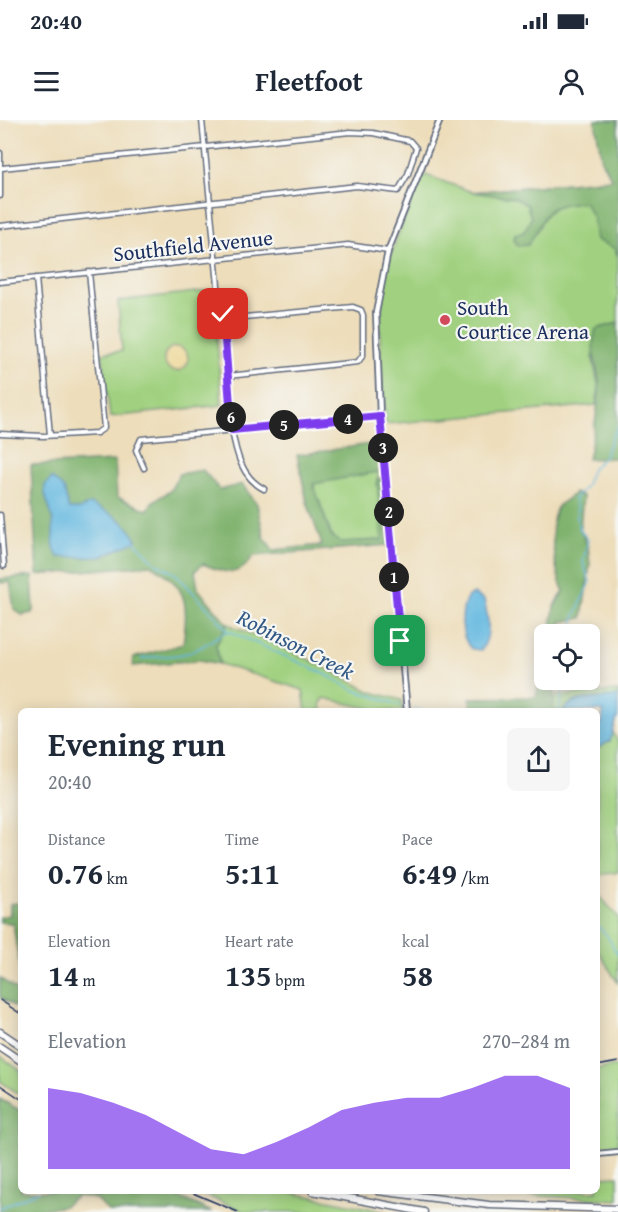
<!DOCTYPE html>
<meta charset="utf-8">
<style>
body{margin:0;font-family:"Gentium Book Plus",serif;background:#f6f6f7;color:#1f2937;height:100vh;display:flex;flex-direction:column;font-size:22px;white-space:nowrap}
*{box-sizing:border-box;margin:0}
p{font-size:20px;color:#747a83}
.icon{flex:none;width:33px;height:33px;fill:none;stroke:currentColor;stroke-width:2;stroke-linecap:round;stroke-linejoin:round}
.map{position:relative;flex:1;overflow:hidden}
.details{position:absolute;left:18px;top:588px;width:582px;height:486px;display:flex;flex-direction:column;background:#fff;border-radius:9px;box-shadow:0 3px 15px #0003}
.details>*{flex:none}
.buttons{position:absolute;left:534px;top:504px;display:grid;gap:12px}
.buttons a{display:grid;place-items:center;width:66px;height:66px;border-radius:9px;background:#fff;box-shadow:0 3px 15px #0003;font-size:30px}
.pin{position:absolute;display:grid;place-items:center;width:51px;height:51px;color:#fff;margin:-26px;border-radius:12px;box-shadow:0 3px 9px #0006}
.km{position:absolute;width:30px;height:30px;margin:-15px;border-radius:50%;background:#222;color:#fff;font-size:16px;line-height:30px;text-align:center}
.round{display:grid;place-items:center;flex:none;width:63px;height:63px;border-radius:9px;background:#f6f6f7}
.head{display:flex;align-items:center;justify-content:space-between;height:102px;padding:0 30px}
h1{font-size:33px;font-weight:600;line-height:45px}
.stats{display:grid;grid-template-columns:repeat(3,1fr);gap:9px;height:102px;padding:6px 30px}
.stats div{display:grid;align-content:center}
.stats b{font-size:30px;font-weight:600}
.stats small{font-size:16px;font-weight:400}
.stats p{font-size:16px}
.chart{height:168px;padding:12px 30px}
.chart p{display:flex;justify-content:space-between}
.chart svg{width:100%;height:108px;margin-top:6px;fill:#7c3aed;opacity:.7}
.status{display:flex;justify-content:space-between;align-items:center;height:42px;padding:0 30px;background:#fff;direction:ltr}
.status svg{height:16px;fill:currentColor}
header{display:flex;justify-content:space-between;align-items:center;height:78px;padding:0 30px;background:#fff;font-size:27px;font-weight:600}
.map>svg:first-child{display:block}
</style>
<div class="status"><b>20:40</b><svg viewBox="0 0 49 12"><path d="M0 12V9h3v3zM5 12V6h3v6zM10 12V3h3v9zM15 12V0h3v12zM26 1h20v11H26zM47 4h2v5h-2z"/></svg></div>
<header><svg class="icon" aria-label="menu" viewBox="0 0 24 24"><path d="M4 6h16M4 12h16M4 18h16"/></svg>Fleetfoot<svg class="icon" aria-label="person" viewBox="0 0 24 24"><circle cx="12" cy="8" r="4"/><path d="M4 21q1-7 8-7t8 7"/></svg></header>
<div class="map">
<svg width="618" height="1092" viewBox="0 0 618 1092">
<rect width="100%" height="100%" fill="#f6f6f2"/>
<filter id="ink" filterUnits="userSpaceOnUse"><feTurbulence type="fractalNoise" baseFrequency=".0167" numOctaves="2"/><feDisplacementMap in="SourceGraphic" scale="12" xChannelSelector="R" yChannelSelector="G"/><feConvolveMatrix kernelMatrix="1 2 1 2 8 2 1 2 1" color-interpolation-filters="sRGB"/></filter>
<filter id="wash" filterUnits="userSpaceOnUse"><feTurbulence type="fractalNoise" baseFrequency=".008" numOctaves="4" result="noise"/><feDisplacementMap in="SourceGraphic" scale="24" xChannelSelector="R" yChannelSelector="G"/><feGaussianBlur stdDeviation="1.35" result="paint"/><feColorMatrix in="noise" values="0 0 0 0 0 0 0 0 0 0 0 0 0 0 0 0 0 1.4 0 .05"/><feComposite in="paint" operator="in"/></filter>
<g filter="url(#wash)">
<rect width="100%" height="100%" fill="#edddba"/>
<path fill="#a1d180" stroke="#5e806f" stroke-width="1.5" d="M423 54 472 72 612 59 618 112V203L596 209 593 240 599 268 596 285 386 304C381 252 375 200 387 148 395 116 411 84 423 54Z
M213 170 222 285 110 297 102 233 122 231 118 181Z
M378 352 382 420 339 423 331 415 313 363Z
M228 504 310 540 371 572 402 580V591H380L324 578 321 583 322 591H306L303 570 220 544 216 525Z
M618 571V576C599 581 575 574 563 591H553V576Z
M613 612 618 622V752L598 755 597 629 610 621Z
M597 773 618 797V863L597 829Z
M0 936 21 951V975L0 961Z
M618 946V1028L597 1030V949Z
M618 1056V1080L444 1071H597V1057Z
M195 1071H283L389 1092H246Z"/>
<path fill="#80b36e" stroke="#4e7166" stroke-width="1.5" d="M595 0H618V136L614 128 596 120 593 98 584 82C542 84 549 93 528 125L518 126 514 119 515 114 524 112 531 98 527 85 515 78 472 72 612 59 602 42Z
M618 203V338L588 339C593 316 598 292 599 269 600 247 588 235 596 209Z
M376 323 378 352 313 364 331 415 339 422 382 420 377 359H382L388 425 253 436C240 459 224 453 203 444L195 451 198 469 228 504 216 525 220 544 200 540 133 546V538L183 524C188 485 189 466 151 445L37 455 31 345 115 341 117 377 148 390 152 382 170 371 179 354 203 350 220 370 242 364 257 384 264 417 273 430 322 425 307 382 297 335Z
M574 373 583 376 580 408 588 427 590 444 582 498 561 502 559 514H550L554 487 564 471C555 456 546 399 559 385 564 380 570 379 574 373Z
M32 456 34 490 32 493 22 495 14 489 10 462 0 463V459Z
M544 541V560H555L553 591H471L470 578 536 577Z
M18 783 21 788V858L13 803 0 802V797L10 795V784Z
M0 858 19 872 21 868V891L0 877Z
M0 979 21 991V1071H165L212 1092H109L96 1079 78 1076 62 1087 0 1092Z"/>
<path fill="#eeda9e" stroke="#84847e" stroke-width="1.5" d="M164 239a12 12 0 1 1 24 0a12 12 0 1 1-24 0Z"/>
<path fill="#64b8e0" stroke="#40749f" stroke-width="1.5" d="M52 358 64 369 69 389H79L90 384C109 392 126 400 136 419L135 422 100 437H58C49 420 56 410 51 393 49 383 43 377 45 365Z
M474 474 484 480C488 496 492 517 481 530L472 529C459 518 460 490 468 476Z
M618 576V596L610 621 597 629V603L602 604 603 591H563C575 574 600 581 618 576Z"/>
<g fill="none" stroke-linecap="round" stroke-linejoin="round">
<path stroke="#64b8e0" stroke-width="1.5" d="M135 422 156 443 176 454 229 511 323 553 354 570 403 586
M573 514 574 498 590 461 583 443 588 420C570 399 582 397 574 379L585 367 592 349 603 338 618 305
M141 539C156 536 173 537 188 533 204 529 213 516 229 511
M413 588 424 591
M425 591H451
M559 591 565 560
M597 806 606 814 618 835
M0 1088 39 1071"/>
</g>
</g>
<g filter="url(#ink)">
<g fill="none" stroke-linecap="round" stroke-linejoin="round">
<defs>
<path id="minor" d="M202 0 232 310C236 333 242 358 264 369
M0 33V76
M0 106 357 66 398 71 408 54 416 28 410 21 373 13 350 12 2 48
M36 158 50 315
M0 162 348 125 388 131
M223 199 353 187 361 190 363 195V235L358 242 228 256
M0 314 43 316 97 313 104 308 89 152
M144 348 136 330 141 319 380 296
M0 395 4 446"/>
<path id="tertiary" d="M407 591 380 296 376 193 388 131 440 0
M597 1034 618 1032"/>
<path id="motorway" d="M0 912 21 926
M0 927 21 941
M312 1071 424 1092
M378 1071 489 1085 618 1089"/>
</defs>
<use href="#minor" stroke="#646c7e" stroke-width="7"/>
<use href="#tertiary" stroke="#646c7e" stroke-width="8"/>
<use href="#motorway" stroke="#646c7e" stroke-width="9"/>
<use href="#minor" stroke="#fff" stroke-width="4"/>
<use href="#tertiary" stroke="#fff" stroke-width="4.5"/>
<use href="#motorway" stroke="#fff" stroke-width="6"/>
<path stroke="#1b2f5e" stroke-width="1.5" d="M0 880 21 894
M597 946 618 942
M0 965 21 979
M188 1071 238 1092"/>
</g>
</g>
<g fill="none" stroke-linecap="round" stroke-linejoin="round" filter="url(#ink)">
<defs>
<path id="route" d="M223 194 232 310 380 296 400 521"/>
</defs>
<use href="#route" stroke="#fff" stroke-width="12"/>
<use href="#route" stroke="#7c3aed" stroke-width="8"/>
</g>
<circle fill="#d1495b" stroke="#f6f6f2" stroke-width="2" cx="445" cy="200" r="6"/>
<g text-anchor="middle" stroke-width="4.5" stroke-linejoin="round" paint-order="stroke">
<g font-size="21" fill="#1b2f5e" stroke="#f6f6f2">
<text transform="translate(193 126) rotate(-6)" y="7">Southfield Avenue</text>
</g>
<g font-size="21" fill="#1b2f5e" stroke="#f6f6f2" text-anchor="start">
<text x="457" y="195">South<tspan x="457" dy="24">Courtice Arena</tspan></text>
</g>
<g font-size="22" font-style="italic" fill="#315885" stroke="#f6f6f2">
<text transform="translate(296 524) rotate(27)" y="8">Robinson Creek</text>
</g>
</g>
</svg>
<div class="buttons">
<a><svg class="icon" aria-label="locate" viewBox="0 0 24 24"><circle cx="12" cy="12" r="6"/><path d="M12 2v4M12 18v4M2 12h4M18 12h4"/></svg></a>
</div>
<div class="pin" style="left:400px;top:521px;background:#1e9e55"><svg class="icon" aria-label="arrive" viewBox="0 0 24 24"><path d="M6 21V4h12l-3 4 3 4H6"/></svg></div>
<div class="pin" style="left:223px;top:194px;background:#d93025"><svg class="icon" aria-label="check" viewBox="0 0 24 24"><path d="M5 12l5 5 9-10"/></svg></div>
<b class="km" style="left:394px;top:457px">1</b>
<b class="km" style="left:389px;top:392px">2</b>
<b class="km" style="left:383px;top:328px">3</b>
<b class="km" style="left:348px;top:299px">4</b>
<b class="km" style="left:284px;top:305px">5</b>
<b class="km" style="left:231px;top:297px">6</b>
<section class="details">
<div class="head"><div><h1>Evening run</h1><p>20:40</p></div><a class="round"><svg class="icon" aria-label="share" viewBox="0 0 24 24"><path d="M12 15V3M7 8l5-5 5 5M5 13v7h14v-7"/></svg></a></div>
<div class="stats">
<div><p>Distance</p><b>0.76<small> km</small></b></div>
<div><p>Time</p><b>5:11</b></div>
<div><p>Pace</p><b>6:49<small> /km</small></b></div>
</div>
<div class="stats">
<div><p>Elevation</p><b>14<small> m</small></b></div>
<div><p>Heart rate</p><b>135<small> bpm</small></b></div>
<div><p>kcal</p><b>58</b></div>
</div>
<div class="chart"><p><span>Elevation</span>270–284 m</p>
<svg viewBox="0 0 160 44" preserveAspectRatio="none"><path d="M0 44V11L10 13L20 17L30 22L40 29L50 36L60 38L70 33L80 27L90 20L100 17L110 15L120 15L130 11L140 6L150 6L160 11V44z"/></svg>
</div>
</section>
</div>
